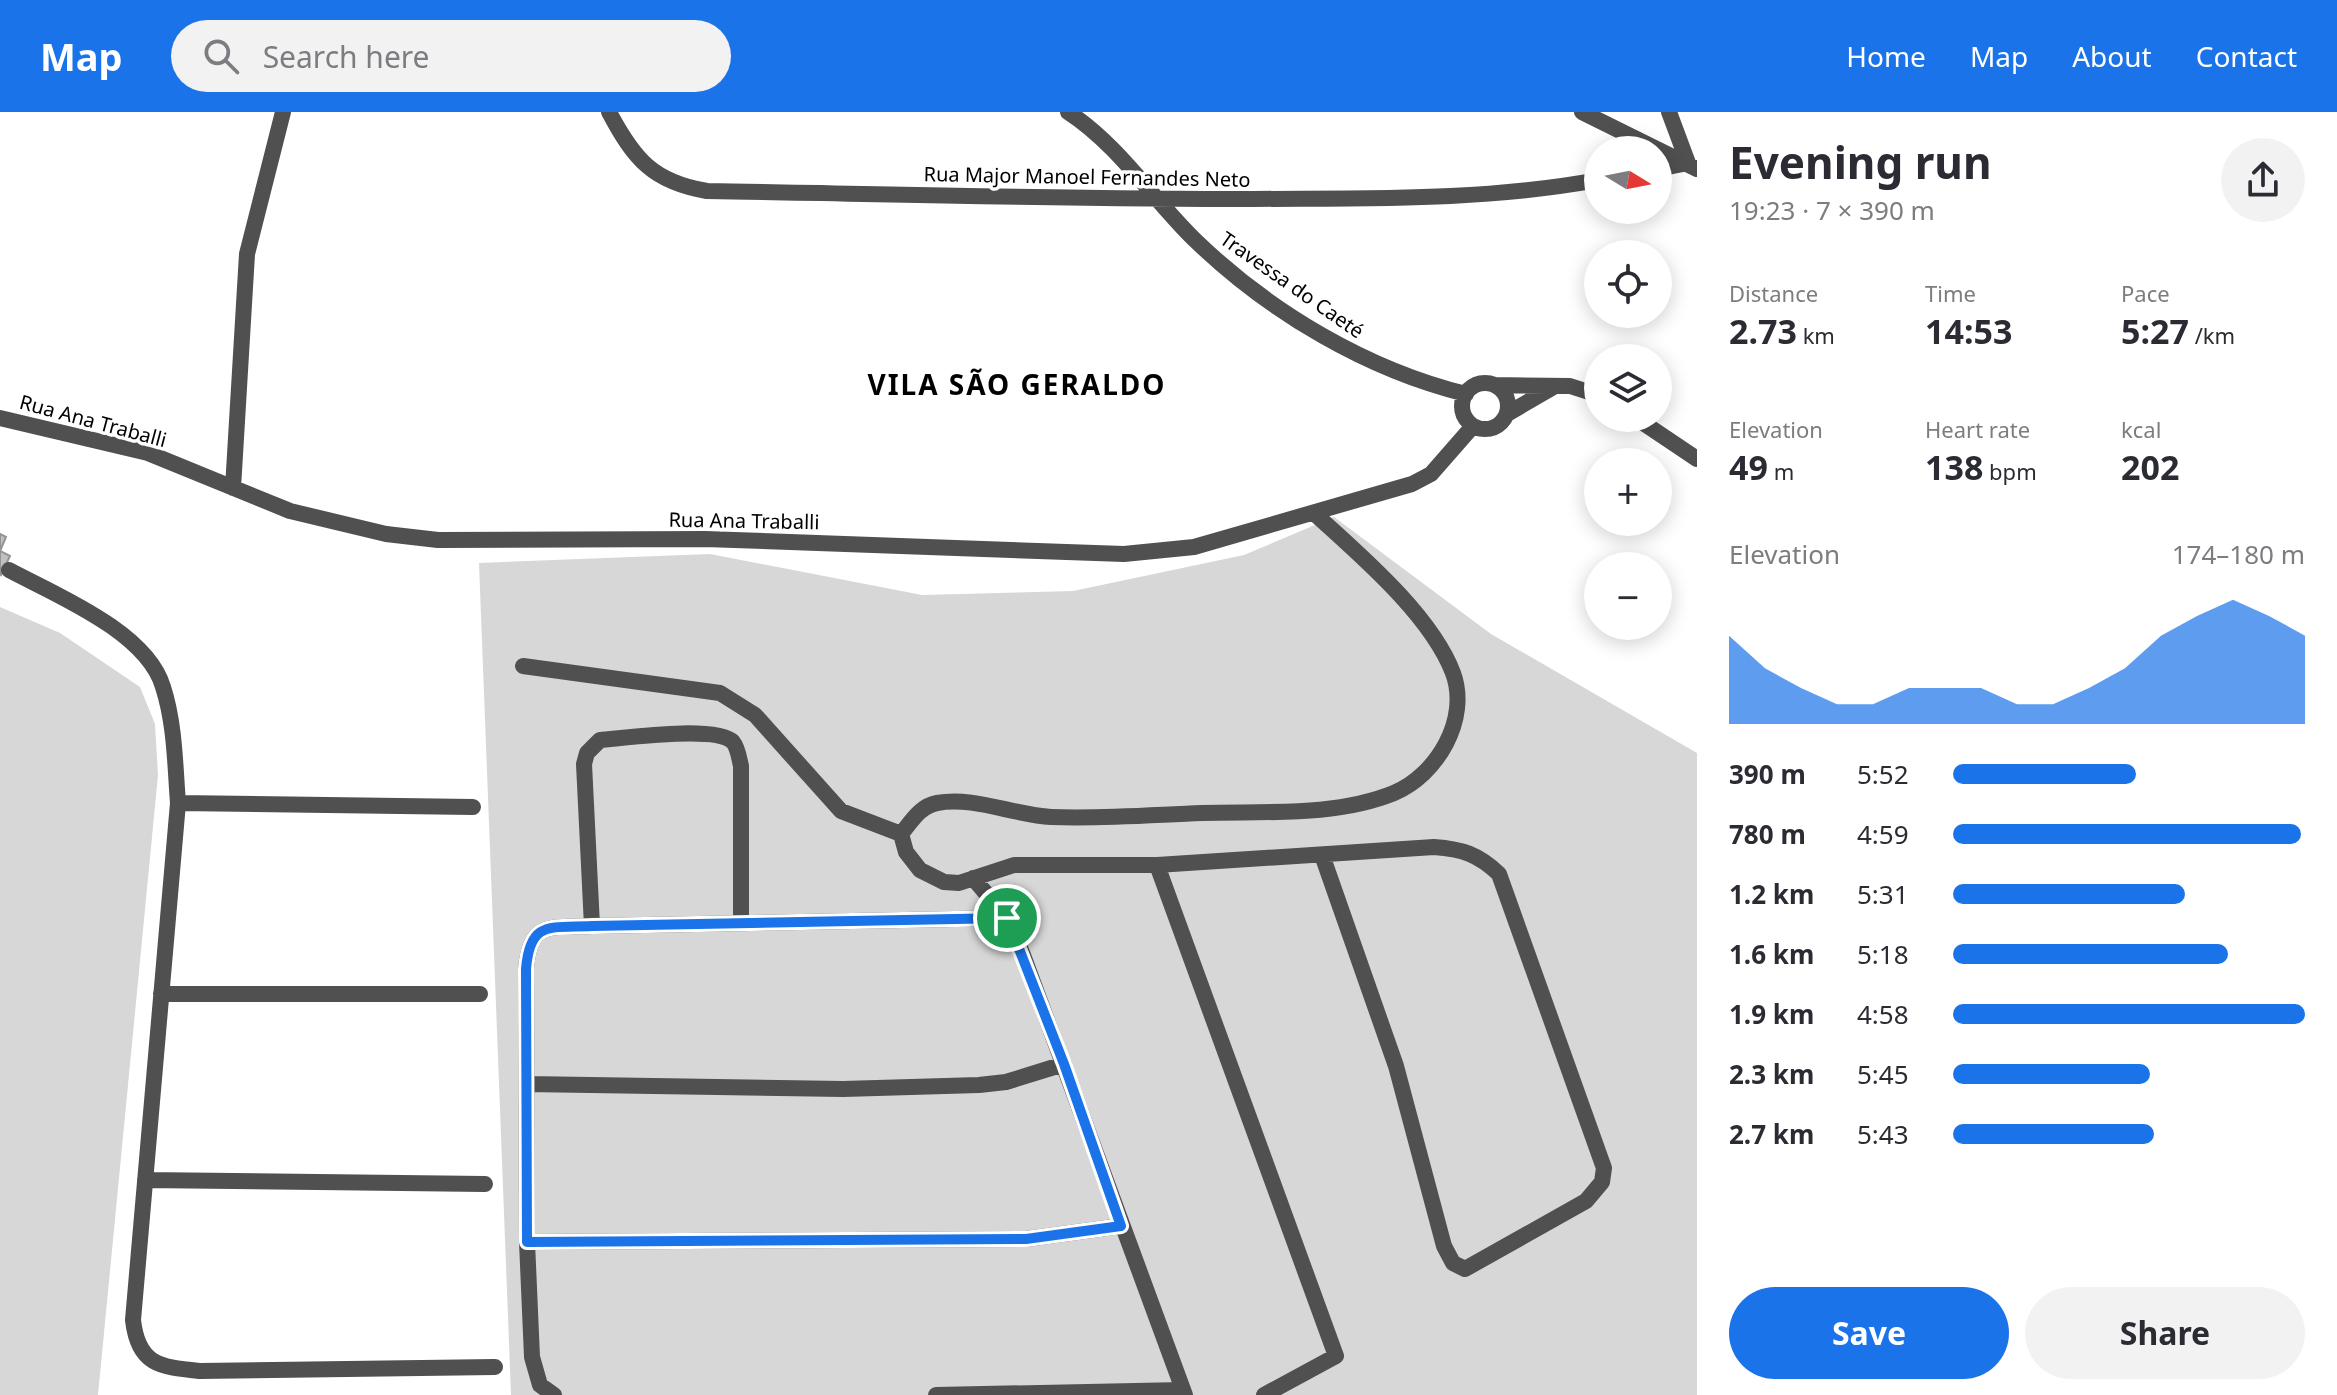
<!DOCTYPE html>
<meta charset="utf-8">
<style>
body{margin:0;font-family:"Noto Sans",sans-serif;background:#f2f2f3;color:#2b2b33;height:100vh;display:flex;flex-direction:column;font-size:30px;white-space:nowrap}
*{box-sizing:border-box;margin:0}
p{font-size:26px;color:#7c7c81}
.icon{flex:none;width:44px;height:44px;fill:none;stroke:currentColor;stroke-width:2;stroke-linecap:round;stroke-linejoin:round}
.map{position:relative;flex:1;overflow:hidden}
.side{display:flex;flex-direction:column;background:#fff;width:640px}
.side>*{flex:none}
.needle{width:52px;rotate:100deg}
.fabs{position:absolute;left:1584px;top:24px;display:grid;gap:16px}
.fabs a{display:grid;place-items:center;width:88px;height:88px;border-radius:50%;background:#fff;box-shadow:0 4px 20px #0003;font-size:40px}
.pin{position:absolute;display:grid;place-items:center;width:68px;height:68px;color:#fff;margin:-34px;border:4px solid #fff;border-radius:50%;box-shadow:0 2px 8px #0007}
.round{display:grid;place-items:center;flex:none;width:84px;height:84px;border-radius:42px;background:#f2f2f3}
.summary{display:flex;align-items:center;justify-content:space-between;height:136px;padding:0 32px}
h1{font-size:44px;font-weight:700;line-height:60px}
.stats{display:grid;grid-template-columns:repeat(3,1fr);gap:12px;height:136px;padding:8px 32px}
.stats div{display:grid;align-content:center}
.stats b{font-size:34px;font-weight:700}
.stats small{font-size:22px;font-weight:400}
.stats p{font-size:22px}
.chart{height:224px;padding:16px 32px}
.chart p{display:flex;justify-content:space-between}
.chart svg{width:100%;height:144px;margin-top:8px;fill:#1a73e8;opacity:.7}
.button{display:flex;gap:16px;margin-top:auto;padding:16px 32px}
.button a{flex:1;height:92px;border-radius:48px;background:#1a73e8;color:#fff;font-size:32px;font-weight:700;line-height:92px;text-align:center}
.button a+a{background:#f2f2f3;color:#2b2b33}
ul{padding:0 32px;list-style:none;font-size:26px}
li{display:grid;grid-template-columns:128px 96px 1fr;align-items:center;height:60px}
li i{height:20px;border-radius:10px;background:#1a73e8}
header{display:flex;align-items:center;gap:48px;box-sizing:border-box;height:112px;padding:0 40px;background:#1a73e8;color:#fff}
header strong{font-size:38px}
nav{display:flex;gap:44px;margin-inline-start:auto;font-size:28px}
.search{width:560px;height:72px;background:#f2f2f3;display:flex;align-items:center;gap:20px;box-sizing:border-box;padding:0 28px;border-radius:44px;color:#7c7c81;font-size:30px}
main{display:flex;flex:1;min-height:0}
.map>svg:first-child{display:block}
</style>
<header>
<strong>Map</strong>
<div class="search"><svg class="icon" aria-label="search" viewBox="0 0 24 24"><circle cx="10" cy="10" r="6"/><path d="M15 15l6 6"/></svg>Search here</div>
<nav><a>Home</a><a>Map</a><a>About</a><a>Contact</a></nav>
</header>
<main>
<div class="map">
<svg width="1697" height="1283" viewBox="0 0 1697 1283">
<rect width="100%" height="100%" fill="#fff"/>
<path fill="#d7d7d7" d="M1334 405 1491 522 1697 641V1283H511L479 451 710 442 922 483 1073 479 1244 443Z
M0 495 60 521 140 575 155 612 158 663 98 1283H0Z"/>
<path fill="#c0c0c0" stroke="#949494" stroke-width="2" d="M0 422 6 425 0 439 10 444 1 463 0 462Z"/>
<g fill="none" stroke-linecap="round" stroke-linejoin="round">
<path stroke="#505050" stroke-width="16" d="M609 0C634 47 653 70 707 79 889 82 1071 87 1253 87 1369 86 1483 89 1598 68
M1068 0C1119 33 1154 89 1197 130 1271 201 1368 258 1466 282
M1582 0 1697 57
M1669 0 1688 51
M1658 57 1688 51
M1462 294a23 23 0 1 1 46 0a23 23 0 1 1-46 0Z
M1494 273 1570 274 1598 283
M1507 302 1555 274
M0 306 148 341 290 399 386 422 438 428 705 427 1124 442 1194 435 1412 372 1431 362 1473 314
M1636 306 1697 347
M233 376 247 142 283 0
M9 458C56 483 147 520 163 575 175 612 175 653 178 691L133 1208C138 1253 160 1255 200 1259L495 1255
M523 554 720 581 755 603 841 699 901 722
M178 691 473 695
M901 722 906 740 920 758 944 770 959 771 1014 753H1157L1434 735C1462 737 1478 742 1499 762L1604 1056 1602 1070 1586 1089 1465 1157 1453 1151 1444 1134 1396 954 1322 743
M901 722C911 710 920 694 937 691 973 684 1014 703 1051 705 1102 707 1151 703 1202 701 1265 699 1335 705 1394 681 1437 663 1470 607 1453 561 1431 503 1360 443 1315 402
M1157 753 1336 1244 1264 1283
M973 766 1007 806 1023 843 1185 1283
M592 814 584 652 587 641 600 628C625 626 716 613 733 630 738 636 739 646 741 654V811
M161 882H480
M527 972 843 977 979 973 1006 970 1064 952
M145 1068 485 1072
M527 1130 1026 1127 1121 1114
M554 1283 540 1273 532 1245 527 1130 526 857C530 808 550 816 592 814L1007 806
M936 1283 1183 1278"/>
</g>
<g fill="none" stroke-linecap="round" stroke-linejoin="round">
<defs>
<path id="route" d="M1007 806 1064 952 1121 1114 1026 1127 527 1130 526 857C530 808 550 816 592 814Z"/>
</defs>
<use href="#route" stroke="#fff" stroke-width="16"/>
<use href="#route" stroke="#1a73e8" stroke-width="10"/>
</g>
<g text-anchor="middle" stroke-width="7" stroke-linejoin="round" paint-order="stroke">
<g font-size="20" fill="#000" stroke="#fff">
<text transform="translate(1087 65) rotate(1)" y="7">Rua Major Manoel Fernandes Neto</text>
<text transform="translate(1292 173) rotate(35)" y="7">Travessa do Caeté</text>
<text transform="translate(93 309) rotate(15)" y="7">Rua Ana Traballi</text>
<text transform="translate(744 409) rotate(1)" y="7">Rua Ana Traballi</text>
</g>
<g font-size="28" font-weight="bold" letter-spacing="2" fill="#000" stroke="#fff">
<text x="1017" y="283">VILA SÃO GERALDO</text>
</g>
</g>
</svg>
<div class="fabs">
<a><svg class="needle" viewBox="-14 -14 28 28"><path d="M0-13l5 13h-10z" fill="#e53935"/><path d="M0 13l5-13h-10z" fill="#7c7c81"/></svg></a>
<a><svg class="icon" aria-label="locate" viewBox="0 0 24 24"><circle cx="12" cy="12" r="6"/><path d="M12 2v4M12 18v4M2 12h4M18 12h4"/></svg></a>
<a><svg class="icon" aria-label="layers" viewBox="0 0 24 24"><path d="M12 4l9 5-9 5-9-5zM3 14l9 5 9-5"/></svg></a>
<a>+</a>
<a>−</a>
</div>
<div class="pin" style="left:1007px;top:806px;background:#1e9e55"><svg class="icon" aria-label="arrive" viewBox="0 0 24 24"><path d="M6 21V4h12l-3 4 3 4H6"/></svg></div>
</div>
<section class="side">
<div class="summary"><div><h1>Evening run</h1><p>19:23 · 7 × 390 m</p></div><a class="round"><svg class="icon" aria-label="share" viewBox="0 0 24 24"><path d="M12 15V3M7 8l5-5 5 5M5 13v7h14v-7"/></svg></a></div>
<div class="stats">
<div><p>Distance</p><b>2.73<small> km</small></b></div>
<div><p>Time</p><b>14:53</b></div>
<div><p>Pace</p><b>5:27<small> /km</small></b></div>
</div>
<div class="stats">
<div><p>Elevation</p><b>49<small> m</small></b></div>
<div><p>Heart rate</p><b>138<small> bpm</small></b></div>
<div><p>kcal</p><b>202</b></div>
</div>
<div class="chart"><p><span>Elevation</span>174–180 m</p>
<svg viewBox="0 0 160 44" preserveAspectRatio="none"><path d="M0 44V17L10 27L20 33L30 38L40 38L50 33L60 33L70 33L80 38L90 38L100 33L110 27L120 17L130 11L140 6L150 11L160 17V44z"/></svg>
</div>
<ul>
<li><b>390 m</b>5:52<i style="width:52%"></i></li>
<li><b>780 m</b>4:59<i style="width:99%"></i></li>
<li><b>1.2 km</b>5:31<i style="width:66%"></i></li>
<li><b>1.6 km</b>5:18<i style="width:78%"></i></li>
<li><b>1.9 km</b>4:58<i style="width:100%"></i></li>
<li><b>2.3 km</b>5:45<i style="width:56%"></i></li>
<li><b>2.7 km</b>5:43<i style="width:57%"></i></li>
</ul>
<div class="button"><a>Save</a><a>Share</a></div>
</section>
</main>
